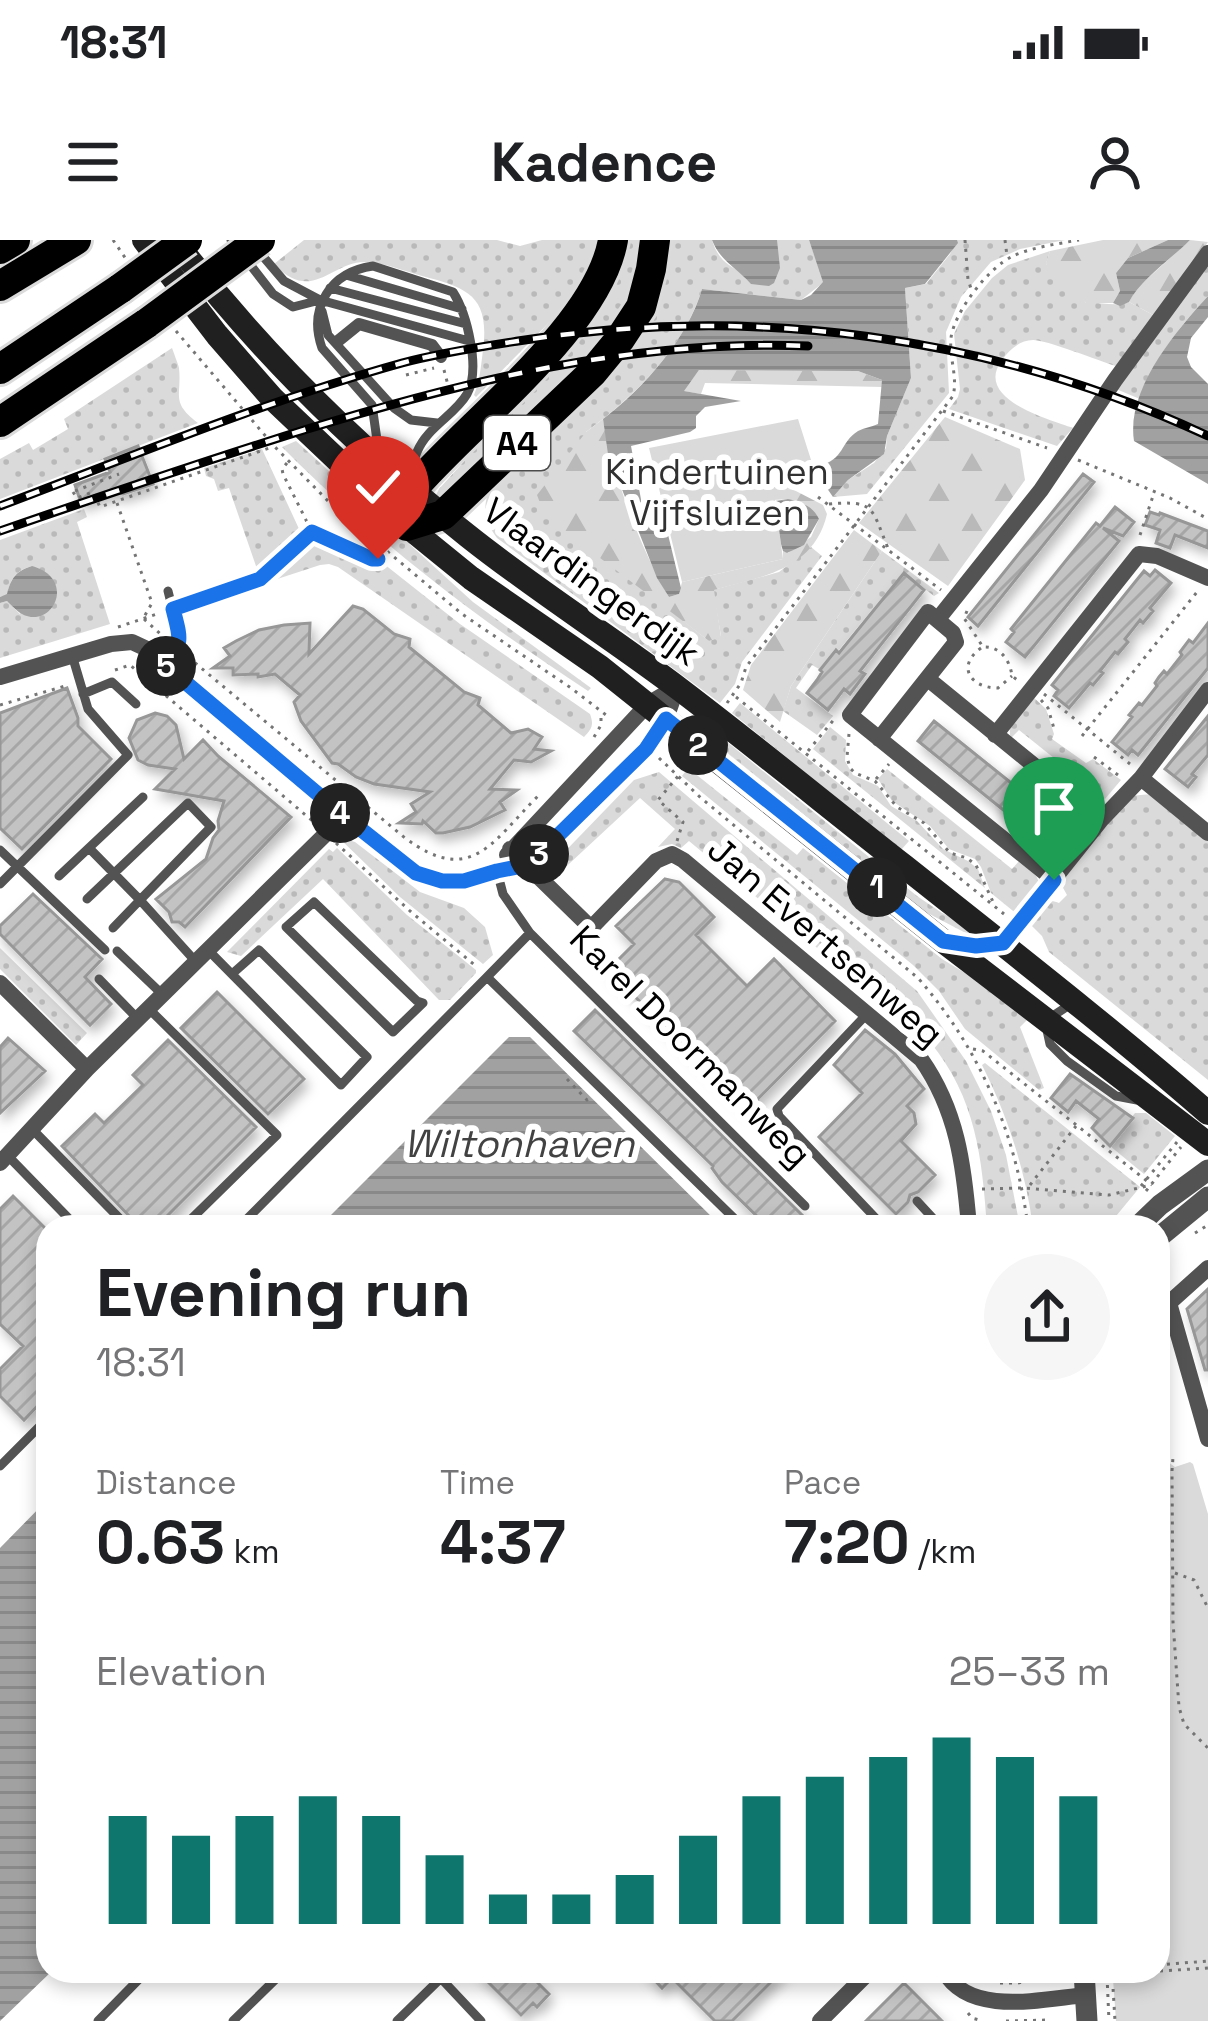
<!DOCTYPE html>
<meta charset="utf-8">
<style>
body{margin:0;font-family:"Space Grotesk",sans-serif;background:#f6f6f6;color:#202124;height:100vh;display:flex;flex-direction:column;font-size:45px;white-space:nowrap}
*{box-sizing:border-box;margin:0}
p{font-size:39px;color:#757577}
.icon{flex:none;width:66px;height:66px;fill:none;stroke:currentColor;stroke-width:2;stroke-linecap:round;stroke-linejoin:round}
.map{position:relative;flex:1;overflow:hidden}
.sheet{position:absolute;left:36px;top:975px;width:1134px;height:768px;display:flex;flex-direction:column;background:#fff;border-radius:36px;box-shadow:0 6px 18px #0003}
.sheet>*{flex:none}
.pin{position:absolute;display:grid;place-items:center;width:102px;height:102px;color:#fff;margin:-123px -51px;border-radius:50% 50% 50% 0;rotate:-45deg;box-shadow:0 0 12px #0007}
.pin .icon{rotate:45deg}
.km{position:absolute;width:60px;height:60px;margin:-30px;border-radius:50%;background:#222;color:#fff;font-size:33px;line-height:60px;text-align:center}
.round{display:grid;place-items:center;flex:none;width:126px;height:126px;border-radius:63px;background:#f6f6f6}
.head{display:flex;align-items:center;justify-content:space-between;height:204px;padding:0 60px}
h1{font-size:66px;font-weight:700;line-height:90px}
.figures{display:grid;grid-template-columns:repeat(3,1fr);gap:18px;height:204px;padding:12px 60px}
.figures div{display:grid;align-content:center}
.figures b{font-size:60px;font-weight:700}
.figures small{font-size:33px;font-weight:400}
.figures p{font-size:33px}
.chart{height:336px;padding:24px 60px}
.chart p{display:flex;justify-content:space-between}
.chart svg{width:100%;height:216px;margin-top:12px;stroke:#0f766e;stroke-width:6}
.status{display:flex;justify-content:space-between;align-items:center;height:84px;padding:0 60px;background:#fff;direction:ltr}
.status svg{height:33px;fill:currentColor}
header{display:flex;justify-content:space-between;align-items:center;height:156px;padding:0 60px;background:#fff;font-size:54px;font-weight:700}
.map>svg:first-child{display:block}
</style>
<div class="status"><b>18:31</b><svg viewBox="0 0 49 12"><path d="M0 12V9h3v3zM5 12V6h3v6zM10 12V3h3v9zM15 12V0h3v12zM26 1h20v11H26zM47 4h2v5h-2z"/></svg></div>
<header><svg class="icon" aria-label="menu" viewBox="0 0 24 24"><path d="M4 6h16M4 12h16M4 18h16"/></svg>Kadence<svg class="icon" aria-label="person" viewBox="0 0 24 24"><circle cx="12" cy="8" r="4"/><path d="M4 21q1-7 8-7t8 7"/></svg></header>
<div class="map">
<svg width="1208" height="1781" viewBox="0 0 1208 1781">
<defs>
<pattern id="grass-dots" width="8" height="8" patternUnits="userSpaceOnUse" patternTransform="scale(3)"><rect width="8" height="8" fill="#dadada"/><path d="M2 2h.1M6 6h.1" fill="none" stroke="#b9b9b9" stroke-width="1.8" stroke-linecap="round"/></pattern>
<pattern id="forest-firs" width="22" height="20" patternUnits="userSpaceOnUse" patternTransform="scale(3)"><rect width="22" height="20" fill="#dadada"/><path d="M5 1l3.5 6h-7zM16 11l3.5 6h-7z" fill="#b9b9b9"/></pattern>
<pattern id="water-rules" width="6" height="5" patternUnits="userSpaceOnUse" patternTransform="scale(3)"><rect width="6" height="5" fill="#a1a1a1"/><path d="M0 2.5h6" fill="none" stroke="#898989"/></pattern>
<pattern id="building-hatch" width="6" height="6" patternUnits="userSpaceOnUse" patternTransform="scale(3)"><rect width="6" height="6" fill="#c3c3c3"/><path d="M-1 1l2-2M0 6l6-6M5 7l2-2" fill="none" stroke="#a6a6a6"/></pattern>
<filter id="shadow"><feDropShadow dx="4" dy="7" stdDeviation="6" flood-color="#0004"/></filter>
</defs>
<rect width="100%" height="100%" fill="#fff"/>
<path fill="url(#grass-dots)" d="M304 0H497L520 6 542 0H606L573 58 476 157 474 155C480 141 481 125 483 110 490 56 468 48 422 36 404 31 385 23 367 22 331 20 313 65 274 24Z
M621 0H645C640 73 576 128 527 176 497 205 468 233 439 262L434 259 439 249 504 177Z
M664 0H712C715 10 720 19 729 25 737 31 741 30 746 39L764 45 776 11 777 0H809L824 42 801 60 702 49C684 108 635 156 586 192L654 358 709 401 721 396 713 350 779 332 811 307 822 316 742 422 735 444 720 463 497 298C482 277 482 263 494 241L600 131Z
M957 0H1065L1020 9 991 22 961 57 946 92 949 153 867 254 833 257 848 240 874 223 886 208 887 196 911 138 905 48 926 44 950 14Z
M1050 11 1046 24 1086 63C1100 62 1116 67 1129 62L1155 76 1116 126C1099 121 1047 100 1033 100 1020 100 1009 110 1002 120 973 159 1048 179 1073 188L1057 206 949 169 958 157 960 149 954 94 965 71 992 38 1008 25Z
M1208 22V56C1180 86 1153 120 1140 159L1116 149Z
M172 108C173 111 178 124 179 128 182 156 170 162 198 183L0 259V219L29 203 33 210 68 189 64 179Z
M296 201 473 362 591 448 588 451C478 379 375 301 282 207Z
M262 209 300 291 257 329 229 248 218 251 214 239 206 236 204 228Z
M84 269 87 277 77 282 110 384 0 418V363L7 361 20 374 32 326C15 331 11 338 7 355L0 357V300Z
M313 300 380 327 384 324 460 384 590 474C594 485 592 489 584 497L338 327 329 324 320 325 262 344Z
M882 311 939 353 934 356 903 332 839 410 835 409 819 429 812 425 796 448 833 476 817 495 783 471 791 446Z
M1031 455 1046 469 1054 494 1052 499 1086 523 1093 519 1121 540 1105 559 1019 490 1011 498C1005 483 1022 467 1031 455Z
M740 463 909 601 901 610 732 473Z
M830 487 846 500 845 521 853 535 878 546 891 566 917 581 943 609 968 621 978 629 985 648 813 509Z
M716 493 917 656 942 673 965 684 981 701 916 667 710 501Z
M688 528 797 615 803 608 942 719 988 747 1029 778 1020 787 1044 848 1039 850 965 789 939 751 913 725 682 536Z
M887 529 1012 629 1019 621 1036 636 1040 644 1018 675 991 653 981 627 975 619 949 609 930 586 892 561 878 539Z
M659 532 917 751 966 821 991 871 1006 915 1020 987H987C982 917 976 858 930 802L689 601 681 608 672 604 658 607 675 589 640 558 556 636 548 629 634 540Z
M1152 554 1208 600V840L1049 712 1042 696 1028 682C1037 671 1044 656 1059 663L1067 655 1062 646 1064 637 1129 556Z
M338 597 355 602 420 652 464 668 485 687 493 715 483 724 400 657Z
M337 608 407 675 476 730V733L450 760H439L323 639 241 716 227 712 329 609 333 612Z
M0 708 87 793 76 805 0 729Z
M985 823 1140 947 1107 987H1033C1025 929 1008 877 982 825Z
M1135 873H1146L1175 896 1144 934 1110 906Z"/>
<path fill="url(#forest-firs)" d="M1103 0H1168L1128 18 1116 33 1120 51 1113 63H1086L1049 37 1046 23 1050 11Z
M1190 0 1208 2 1155 76 1129 62 1136 49Z
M699 130 858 131 882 140V147L705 143 701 154 683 151Z
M945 177 1020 209 1025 240 948 346 859 283Z
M603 179C611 231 642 312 669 357L679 354 682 342 783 319V311L788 313 811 297 819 279 788 259 774 260 773 252 792 249 823 265 827 274C814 330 761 337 714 350L721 397 709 401 545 276 537 255 586 192Z
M854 290 882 311 791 446 780 482 743 450 751 425Z"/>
<path fill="#dadada" d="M798 179 812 223 792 249 774 253 783 319 682 342 649 208Z
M1158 1188 1168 1222 1175 1227 1190 1222 1193 1224 1208 1274V1781H1116L1113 1739 1117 1738V1731H1158Z"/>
<path fill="url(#water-rules)" d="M712 0H777L780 28 774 43 769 46 751 44C737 28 720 21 712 0Z
M809 0H957L958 3 925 44 905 48 911 138 887 196 884 214 848 240 833 257 822 241 818 226C845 220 840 202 858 191 864 188 871 187 878 184L882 140 858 131 699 130 684 151 741 161 705 167 696 176V188L690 192 631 206 643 270 651 279 664 278 681 348 679 354 669 357 657 338 608 214 603 179C644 148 688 98 702 49L801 60 811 55 823 42Z
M1168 0H1190C1171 19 1140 40 1129 62L1120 66 1113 63 1120 51 1116 33 1128 18Z
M1208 56V77L1191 98 1187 117 1191 127 1208 144V244L1134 201C1126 150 1175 92 1208 56Z
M788 259C801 262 813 266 819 279L804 305 787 313 783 311 781 304 775 261Z
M32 326C78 339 52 390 22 374 19 373 10 364 7 361L0 363V357L7 354C11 338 16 331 32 326Z
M509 797H530L722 987H319Z
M48 1259V1731H52L0 1781V1308Z"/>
<path fill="url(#building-hatch)" stroke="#979797" stroke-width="3" filter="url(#shadow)" d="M138 206 153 244 123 254 113 252 81 263 75 245 110 232 105 219Z
M1083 234 1094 242 978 386 968 377Z
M1115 267 1134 282 1123 296 1103 288 1119 301 1025 417 1006 402 1014 392 1011 389 1096 283 1100 286Z
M1150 272 1159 275 1160 273 1208 291V308L1175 295 1170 308 1156 303 1160 290 1145 285Z
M1155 330 1171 343 1150 368 1153 371 1143 383 1140 380 1125 399 1128 402 1118 414 1115 412 1100 431 1103 433 1093 445 1090 443 1069 468 1054 456 1058 450 1052 445 1144 331 1150 336Z
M904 333 924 350 860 431 865 434 850 454 844 449 828 470 807 453 817 440 822 432 820 430 836 410 839 413Z
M353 366 363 369 394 394 410 399 409 407 464 452 480 458 478 465 511 493 528 489 542 497 534 509 551 511 531 522 514 520 490 549 517 550 500 562 505 570 470 587 443 593H436L423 581 422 584 399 583 416 572 411 564 430 552 374 544 356 537 338 524 332 523 301 481 294 462 300 455 275 434 258 437V434L233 435V428H213L230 416 224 408 236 401 259 390 284 385 310 383 309 414Z
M1208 383V428L1138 515 1132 510 1128 515 1112 502 1132 477 1129 475 1139 463 1142 465 1157 446 1155 443 1159 437 1164 431 1167 434 1182 415 1180 412 1189 400 1193 403Z
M67 448 78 478V486L111 519 22 609 0 588V473Z
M155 473 167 476 176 485 184 519 203 500 218 516 291 577 185 687 179 682H172L169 672 156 659 206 619 213 598 219 590 218 581 224 561 155 549 175 529 148 525 138 520 129 498 137 480Z
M1208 476V515L1192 534 1196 537 1188 547 1165 529Z
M934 481 1015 546 1020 539 1039 555 1034 561 1055 577 1038 598 918 501Z
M665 639 679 642 714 677 696 695 747 746 774 719 835 781 748 869 608 730 634 704 616 686Z
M33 654 102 719 85 737 111 764 90 785 0 694V686Z
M217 752 304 839 268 874 181 788Z
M595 770 803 976 800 979 808 987H768L722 942 712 928 713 926 574 791Z
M865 790 895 814 924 849 907 866 914 873 916 884 901 901 935 935 918 952 910 955 908 962 896 974 819 897 862 853 834 825Z
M8 798 45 831 0 873V807Z
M168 800 256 887 156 987H137L134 981 62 906 95 874 104 883 143 845 133 835Z
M1070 834 1133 878 1110 906 1092 888 1099 879 1076 861 1068 872 1051 858Z
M13 956 48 991V1155L24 1180 0 1156V1129L23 1106 0 1084V969Z
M1208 1049V1130H1205L1187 1069Z
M477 1731H526L549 1754 537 1767 533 1763 521 1775Z
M646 1731H782L732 1781H715L672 1738 662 1748Z
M904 1743 942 1781H866Z"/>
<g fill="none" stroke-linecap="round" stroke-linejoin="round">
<defs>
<path id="motorway" d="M613 0C598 87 469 183 412 250L407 286 443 275 592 133 620 99 641 67 651 29 655 0
M0 9 15 0
M0 46 76 0
M0 129 121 48
M0 182 147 83"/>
</defs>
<use href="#motorway" stroke="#dbdbdb" stroke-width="36"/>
<path stroke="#757575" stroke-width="3" stroke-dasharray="3 6" stroke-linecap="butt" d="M113 0 126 19
M965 0 968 40 972 51
M1005 0 1007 16
M176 91 274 206 332 265 462 374 571 448 610 478
M444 130 449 149
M406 135 434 128
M943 171 1047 208
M1078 220 1170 258 1208 279
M287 223 282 229 283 234 312 292 372 319 378 318 384 312
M75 251 119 234
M73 252 77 258 93 252 100 267 272 207
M818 257 941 350
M117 263 152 363 144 377
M829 264C876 260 871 268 888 308
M1140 295 1154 253
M186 364 260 339 312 292
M967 371 964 378 983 407C1000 406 1010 420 1012 436L1020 442
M144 379 167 400
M118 387 160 373
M981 408C956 426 970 448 998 448L1012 436
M188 417 405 598C471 647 492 602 538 556
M115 430 130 425 316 584
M1044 454 1130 524
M736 457 1004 674
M1041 460 1048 468 1055 492
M727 463 741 443 746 427 953 156C958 137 949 118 951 98 954 72 989 27 1013 16 1033 7 1057 4 1079 0
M0 465 65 446
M849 494 847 517 850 528 855 533 875 541 897 567 924 583 950 613 967 618 976 625 994 664
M1082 496 1197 352
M594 497 601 485V472
M808 511 836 477
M1094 517 1118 535
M659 518 701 558 918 738C980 809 1016 894 1028 987
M876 539 889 524
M677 601 683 582 658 560 679 535
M336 603 410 671 477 727
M973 809 983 811 1152 945
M567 839 587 860 590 857
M1030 945 1076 886
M1141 946 1177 902
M982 949 1023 948 1109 955 1151 945
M1146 951 1181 907
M1195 993 1208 985
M1158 1025 1168 1013
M1158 1229 1172 1233 1173 1382 1179 1467 1184 1484 1208 1508
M1172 1231 1173 1217
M1175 1333 1194 1340 1208 1368
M1158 1725 1208 1721
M1106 1731 1107 1736 1158 1731
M1112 1731 1115 1781
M1160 1731 1208 1728
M1107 1736 1109 1781
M1000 1743H1018L1046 1736
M968 1773 972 1778 983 1781
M1006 1781 1050 1780"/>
<path stroke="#535353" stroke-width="9" d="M231 0 273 54 293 67 320 60
M255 7 284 41 320 60 469 101
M373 26 453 52C467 74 481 129 467 154 455 175 427 187 417 212 412 222 413 239 412 250L378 207 372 165 322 108C308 68 330 32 373 26Z
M346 35 462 69
M330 48 466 84
M322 71 328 95 394 168 411 180 437 183
M166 426 178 409 180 399 168 351
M83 454 112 442 136 464
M89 608 140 660 113 688
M0 610 105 710
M497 631 503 654 530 693 487 737 743 987
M59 636 143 557
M0 644 128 515 88 469 72 415
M87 659 188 563 211 587 140 660 197 723
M314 662 417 761 423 763 393 792 286 687Z
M530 693 805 966
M117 711 164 756
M209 711 341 845 367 817 259 710 232 734
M99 739 137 778
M1074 762 1045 781 1050 804 1067 821 1116 856 1137 860
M150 770 277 895 183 987
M867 774 777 869 779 876 884 987
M33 890 128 987
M7 915 77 987
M917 961 941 987
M239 987 487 737
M0 1226 48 1178
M434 1731 481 1781
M98 1781 147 1731
M233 1781 284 1731
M397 1781 441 1738"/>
<path stroke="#535353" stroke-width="12" d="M338 101 359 84 432 105 441 117"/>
<path stroke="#535353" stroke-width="16" d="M938 379 1041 250 1115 140 1208 13
M0 437 111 404 132 402 147 409 344 576 416 633 442 641H464L528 625 646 509 666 479 677 447
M928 439 1101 580
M995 495 1139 314 1157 316 1208 338
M879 499 956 402 953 393 928 372 850 475 1054 640
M1141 538 1208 593
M510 609 591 688 656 621 672 614 683 620 921 819C957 870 964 925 969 987
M507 615 648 464 677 447
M947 701 976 706 1003 703 1101 580 1141 538 1208 450
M0 743 87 829
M0 923 87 829 344 576
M1208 1028 1169 1063 1208 1199
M944 1731C969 1777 1042 1759 1086 1755
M820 1781 870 1731"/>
<path stroke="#535353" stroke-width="21" d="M1137 987 1160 965 1208 930
M1158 998 1208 957
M1084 1731 1087 1781"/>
<path stroke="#202020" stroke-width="24" d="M144 0 217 95 272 158 407 286 471 338 600 427 943 701 1208 904
M174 0C258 110 360 210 468 296 537 351 612 398 682 451 757 508 830 568 904 626 1006 707 1109 787 1208 873"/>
<use href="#motorway" stroke="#000" stroke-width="30"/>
<defs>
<path id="rail" d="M0 266C133 216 265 161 402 123 439 113 479 107 518 101 752 64 992 95 1208 196
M0 291C101 256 202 222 304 190 469 140 635 99 808 106"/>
</defs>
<use href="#rail" stroke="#000" stroke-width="9"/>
<use href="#rail" stroke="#fff" stroke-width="4.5" stroke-dasharray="14" stroke-linecap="butt"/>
<defs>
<path id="motorway-bridge" d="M121 48 187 0
M147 83 260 0"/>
</defs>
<use href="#motorway-bridge" stroke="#dbdbdb" stroke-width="36" stroke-linecap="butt"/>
<use href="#motorway-bridge" stroke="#000" stroke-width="30"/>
</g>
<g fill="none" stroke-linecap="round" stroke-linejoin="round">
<defs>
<path id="route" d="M378 319H372L312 292 260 339 173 369C180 397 184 402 166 426L344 576 416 633 442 641H464L497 631 528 625 646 509 666 479 943 701 976 706 1003 703 1054 640"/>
</defs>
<use href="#route" stroke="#fff" stroke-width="24"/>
<use href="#route" stroke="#1a73e8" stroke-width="15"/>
</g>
<g text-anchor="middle" stroke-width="12" stroke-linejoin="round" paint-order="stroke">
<rect fill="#fff" stroke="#4c4c4c" stroke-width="3" x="484" y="176" width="66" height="54" rx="9"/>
<g font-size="33" font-weight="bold" fill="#000">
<text x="517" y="215">A4</text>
</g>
<g font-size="36" fill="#313131" stroke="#fff">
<text x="717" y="244">Kindertuinen<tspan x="717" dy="41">Vijfsluizen</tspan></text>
</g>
<g font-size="36" fill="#000" stroke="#fff">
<text transform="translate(592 341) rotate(36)" y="13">Vlaardingerdijk</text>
<text transform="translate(826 701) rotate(41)" y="13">Jan Evertsenweg</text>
<text transform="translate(691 806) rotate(45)" y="13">Karel Doormanweg</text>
</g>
<g font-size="39" font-style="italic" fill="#424242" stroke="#fff">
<text x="519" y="917">Wiltonhaven</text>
</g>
</g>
</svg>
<div class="pin" style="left:1054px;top:640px;background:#1e9e55"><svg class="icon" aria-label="arrive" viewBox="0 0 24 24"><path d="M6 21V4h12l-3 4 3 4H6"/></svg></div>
<div class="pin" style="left:378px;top:319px;background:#d93025"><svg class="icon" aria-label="check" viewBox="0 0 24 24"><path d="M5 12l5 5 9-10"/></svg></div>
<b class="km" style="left:877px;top:647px">1</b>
<b class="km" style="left:698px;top:505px">2</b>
<b class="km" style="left:539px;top:614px">3</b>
<b class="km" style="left:340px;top:573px">4</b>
<b class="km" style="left:166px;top:426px">5</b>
<section class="sheet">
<div class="head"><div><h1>Evening run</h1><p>18:31</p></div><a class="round"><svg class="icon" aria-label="share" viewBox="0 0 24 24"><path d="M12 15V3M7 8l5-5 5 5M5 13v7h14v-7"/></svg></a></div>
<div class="figures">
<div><p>Distance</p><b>0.63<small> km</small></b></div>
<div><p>Time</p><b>4:37</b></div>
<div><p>Pace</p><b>7:20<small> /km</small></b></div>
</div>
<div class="chart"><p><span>Elevation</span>25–33 m</p>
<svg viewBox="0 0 160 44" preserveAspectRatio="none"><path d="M5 44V22M15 44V26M25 44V22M35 44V18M45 44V22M55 44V30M65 44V38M75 44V38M85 44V34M95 44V26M105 44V18M115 44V14M125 44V10M135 44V6M145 44V10M155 44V18"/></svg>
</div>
</section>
</div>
